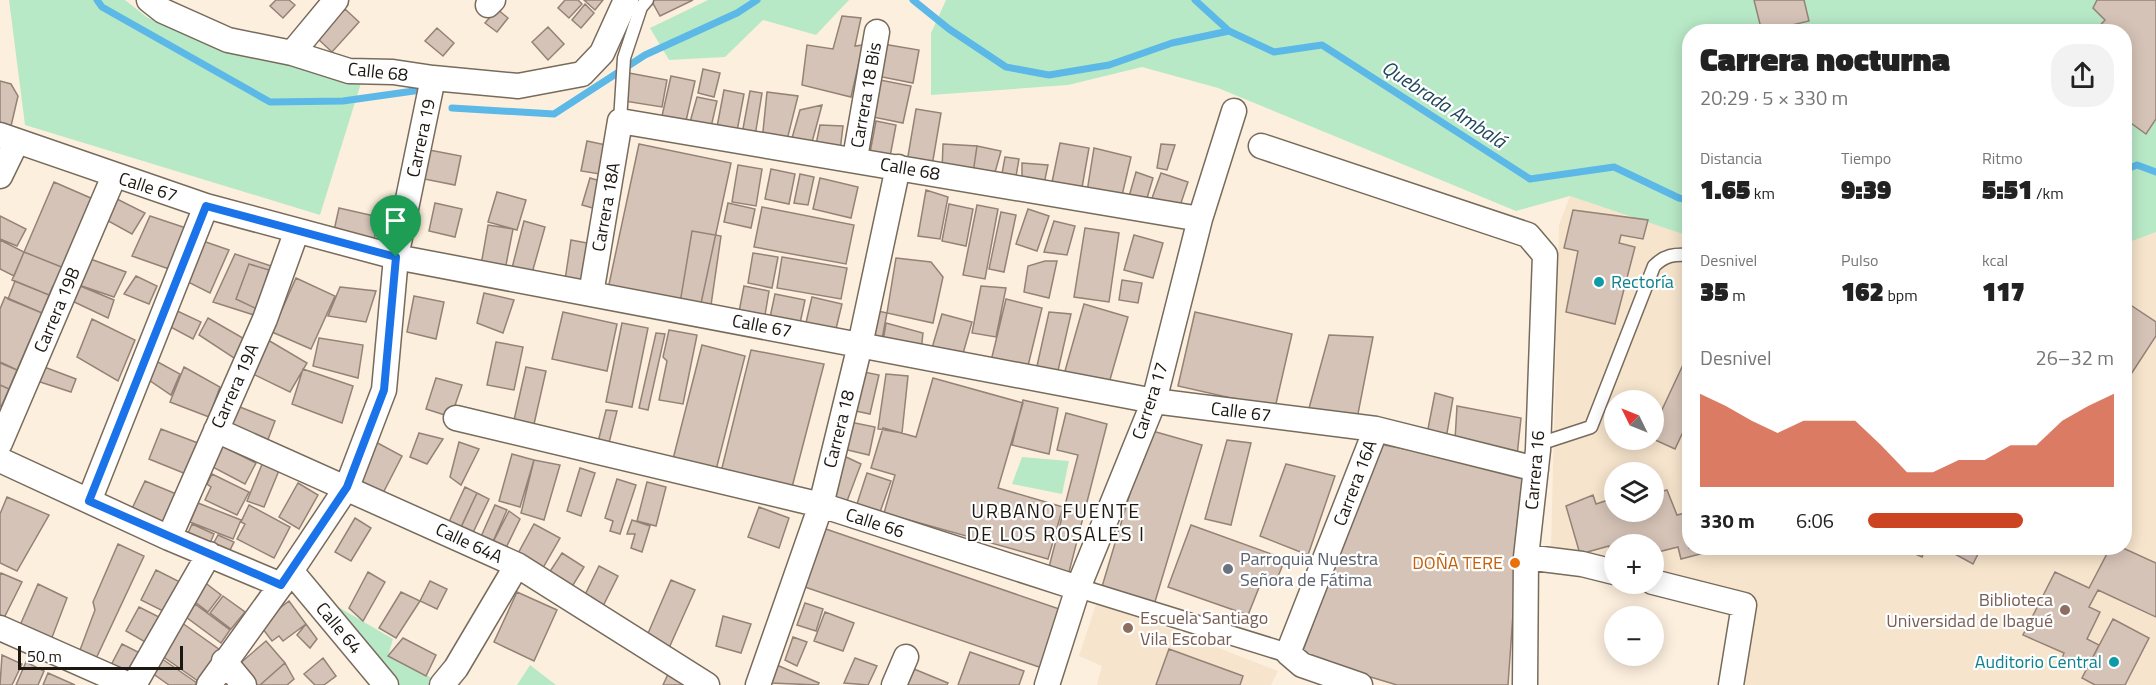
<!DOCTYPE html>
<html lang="es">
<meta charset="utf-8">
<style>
body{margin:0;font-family:"Titillium Web",sans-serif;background:#f2f2f2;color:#222;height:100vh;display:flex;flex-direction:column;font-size:22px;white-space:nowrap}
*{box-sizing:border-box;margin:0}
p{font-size:20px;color:#767676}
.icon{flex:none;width:33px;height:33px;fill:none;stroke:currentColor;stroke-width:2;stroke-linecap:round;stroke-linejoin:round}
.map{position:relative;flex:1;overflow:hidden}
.side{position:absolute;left:1682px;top:24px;width:450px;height:531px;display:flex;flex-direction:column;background:#fff;border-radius:24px;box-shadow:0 3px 15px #0003}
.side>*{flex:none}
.needle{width:39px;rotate:313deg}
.fabs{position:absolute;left:1604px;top:390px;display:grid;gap:12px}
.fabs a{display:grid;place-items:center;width:60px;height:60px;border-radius:50%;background:#fff;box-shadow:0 3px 15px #0003;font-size:30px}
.scale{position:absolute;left:18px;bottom:15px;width:165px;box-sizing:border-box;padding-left:6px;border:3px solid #1c1711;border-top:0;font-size:16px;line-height:21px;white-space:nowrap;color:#1c1711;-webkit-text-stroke:4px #fff;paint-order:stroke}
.pin{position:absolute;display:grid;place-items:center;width:51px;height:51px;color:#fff;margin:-62px -26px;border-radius:50% 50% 50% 0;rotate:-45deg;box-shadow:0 0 6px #0007}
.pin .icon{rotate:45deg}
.round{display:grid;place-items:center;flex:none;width:63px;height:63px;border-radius:24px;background:#f2f2f2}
.overview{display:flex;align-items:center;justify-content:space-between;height:102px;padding:0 18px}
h1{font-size:33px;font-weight:800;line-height:45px}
.stats{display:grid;grid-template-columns:repeat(3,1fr);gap:9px;height:102px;padding:6px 18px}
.stats div{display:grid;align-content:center}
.stats b{font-size:26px;font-weight:800}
.stats small{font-size:16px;font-weight:400}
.stats p{font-size:16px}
.chart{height:168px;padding:12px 18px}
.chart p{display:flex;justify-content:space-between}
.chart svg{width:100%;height:108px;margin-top:6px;fill:#cd4422;opacity:.7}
ul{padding:0 18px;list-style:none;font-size:20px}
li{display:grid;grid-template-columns:96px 72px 1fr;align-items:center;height:45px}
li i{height:15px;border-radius:8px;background:#cd4422}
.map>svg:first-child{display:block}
</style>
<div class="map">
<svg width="2156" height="685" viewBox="0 0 2156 685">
<rect width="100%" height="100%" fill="#fdefde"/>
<path fill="#f6e4cc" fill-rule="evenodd" d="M1570 196 1689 231V548H2124V244L2156 232V685H1745L1748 617 1653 584V544H1614V571L1551 549 1559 225ZM1614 400H1653V440H1614ZM1614 472H1653V512H1614Z
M1097 601 1278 671 1271 685H1097L1102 666 1079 656Z"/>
<path fill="#b8e9c6" d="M9 0H125L148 18 361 83 320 215 25 125Z
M708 0H849L816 35 763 20 725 57 669 60 650 28Z
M946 0H2156V232L2124 244V32H1689V236L1570 196 1516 211 1218 88 1142 67 1068 85 931 95V33Z
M1022 457 1069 461 1062 494 1012 484Z
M316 594 393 639 388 656 432 678 428 685H393Z
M530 665 556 685H517Z"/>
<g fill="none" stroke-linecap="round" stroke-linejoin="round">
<path stroke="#5cb8e7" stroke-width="7" d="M97 0 102 7 270 102 343 101 421 90
M913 0 949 29 1006 67 1049 75 1109 65 1172 43 1229 31
M1195 0 1229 31 1274 52 1322 45 1530 179 1614 167 1679 198 1689 200
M452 108 554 114 645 55 737 13 757 0
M2124 170 2137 165 2156 172"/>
</g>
<path fill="#d6c3b7" stroke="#948277" stroke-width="1.5" d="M276 0H289L295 5 283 18 270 6Z
M565 0H578L582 4 569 18 558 8Z
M584 0H603L595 10Z
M651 0H693L660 16Z
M1754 0H1804L1809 21 1762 32Z
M2097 0H2156V119L2146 134 2124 118V32H2094L2105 20 2093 8Z
M585 4 594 13 581 28 572 20Z
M345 9 359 22 332 52 317 38Z
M497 9 508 18 497 32 485 23Z
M842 16 861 18 855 46 863 45 851 97 802 85 807 45 833 49Z
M548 27 564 44 548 60 532 42Z
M437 28 454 43 443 56 425 41Z
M883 44 919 50 913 83 877 76Z
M703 69 720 73 714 97 698 93Z
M629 73 667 80 662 107 624 101Z
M671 76 695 81 686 121 662 116Z
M875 79 911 86 903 123 868 116Z
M0 81 11 84 18 96 11 126 0 123Z
M724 90 744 94 737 131 717 127Z
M750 91 762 93 755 136 742 134Z
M767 92 798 96 786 144 762 141Z
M697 97 717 101 711 127 690 122Z
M822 105 811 146 790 145 800 110Z
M916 109 941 113 932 166 907 162Z
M876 121 896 125 889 162 869 158Z
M820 125 843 126 840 151 815 149Z
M587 141 611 146 606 175 581 171Z
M1060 143 1089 148 1081 193 1051 187Z
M639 144 731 163 700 308 608 289Z
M943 144 977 146 973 173 942 171Z
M1161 144 1175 145 1167 170 1157 168Z
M977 146 1001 151 994 176 973 173Z
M1094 148 1131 157 1120 204 1086 198Z
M424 149 461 156 455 185 419 178Z
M1005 157 1019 159 1015 182 1001 179Z
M1022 163 1048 165 1044 184 1022 183Z
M738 165 762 169 756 206 732 202Z
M771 169 795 174 789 204 765 199Z
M1136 172 1153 178 1145 205 1128 200Z
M1161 173 1188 182 1178 212 1151 201Z
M800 174 814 177 808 205 794 203Z
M590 178 607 183 600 210 582 205Z
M820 178 858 187 851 218 813 209Z
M54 182 93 199 64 268 24 252Z
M926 190 948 197 940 239 918 236Z
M497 192 526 200 517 230 488 222Z
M111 196 145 213 132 234 101 217Z
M435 203 462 209 455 237 429 231Z
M728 203 755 209 751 228 724 222Z
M949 204 973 209 966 246 942 241Z
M977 205 998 209 985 279 963 275Z
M762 207 854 225 846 264 754 247Z
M339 208 379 217 373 244 333 235Z
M1028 209 1049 216 1037 251 1016 244Z
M1573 210 1648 220 1643 239 1621 235 1619 243 1635 247 1615 324 1566 312 1578 251 1564 248Z
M1001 212 1016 215 1004 272 989 269Z
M0 216 26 229 17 246 0 239Z
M150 216 186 228 169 269 132 256Z
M524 221 545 227 532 273 512 268Z
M1054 221 1075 226 1067 255 1044 252Z
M488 225 513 229 505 270 481 265Z
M1085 228 1119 233 1109 302 1074 297Z
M692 231 721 236 710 312 679 309Z
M1134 235 1163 243 1153 278 1124 270Z
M0 240 24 252 14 276 0 269Z
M200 240 229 250 210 293 184 280Z
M571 240 598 245 591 284 565 280Z
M24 252 64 268 56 287 53 286 49 295 12 280Z
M753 253 778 257 772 288 748 283Z
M235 254 274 267 254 315 213 302Z
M85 257 126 272 114 297 73 283Z
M782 257 847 268 841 299 777 288Z
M896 258 931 262 943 277 933 323 887 313Z
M1045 261H1057L1049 298 1024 292 1028 266Z
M249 264 269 270 257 309 236 299Z
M136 276 157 286 149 304 124 294Z
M296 278 335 296 311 349 272 332Z
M1122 280 1142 283 1138 303 1119 300Z
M15 281 49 295 42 313 8 299Z
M73 283 114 300 108 318 68 299Z
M744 286 769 291 764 321 738 317Z
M981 286 1006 288 996 337 972 333Z
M340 287 376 291 366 322 328 316Z
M484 293 514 300 503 333 477 323Z
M775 294 805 300 799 328 769 322Z
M414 296 444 302 436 339 407 332Z
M5 297 42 313 17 370 0 362V309Z
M812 297 842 304 835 333 805 327Z
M1006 299 1042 308 1027 370 991 361Z
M1084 304 1128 317 1107 390 1063 378Z
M2132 306 2156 322V336L2124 385V318Z
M173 309 201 322 193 339 165 324Z
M870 309 887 313 882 339 864 335Z
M563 312 617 324 607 371 552 359Z
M1049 312 1071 314 1057 375H1035Z
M1195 312 1292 334 1275 408 1178 386Z
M942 314 972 322 962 357 932 348Z
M208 318 248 341 237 360 199 335Z
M92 319 135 340 118 381 77 357Z
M622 323 648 328 632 407 606 402Z
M886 323 923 333 921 351 883 342Z
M669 330 697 335 683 404 659 400 667 361 663 357Z
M656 333 665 334 648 410 639 408Z
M1329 335 1373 337 1357 419 1308 412Z
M319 338 363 345 358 378 313 366Z
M268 340 307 363 290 392 253 374Z
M496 342 523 347 514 390 487 385Z
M702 345 745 356 716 470 673 459Z
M751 350 824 364 791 491 721 472Z
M1689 352V419L1675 449 1653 439V429Z
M156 361 180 374 171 395 146 378Z
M0 363 17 370 9 389 0 385Z
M39 365 76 379 71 392 31 379Z
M184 367 220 387 209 417 170 402Z
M526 367 546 371 532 433 512 429Z
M303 369 353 386 342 423 292 404Z
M854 370 879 375 870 414 846 409Z
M886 374 908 376 902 433 878 429Z
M436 378 462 385 451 417 426 409Z
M933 378 1023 403 998 488 1063 507 1048 559 884 513 895 475 871 468 883 428 916 437Z
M0 385 9 389 1 407 0 406Z
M1435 393 1453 398 1446 439 1427 434Z
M1023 400 1058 408 1049 454 1012 445Z
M235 405 275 421 267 442 227 426Z
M1457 406 1521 418 1517 456 1455 440Z
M606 410 617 411 608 447 597 446Z
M1066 413 1107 424 1068 576 1048 571 1078 455 1057 450Z
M845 421 875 427 869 455 839 448Z
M161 429 198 443 186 474 149 459Z
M1149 430 1202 445 1154 605 1101 590Z
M419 433 443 439 427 464 410 457Z
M372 440 402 456 381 497 353 480Z
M1227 440 1251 443 1231 525 1205 519Z
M459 442 479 449 461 485 450 477Z
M218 444 256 463 245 484 207 464Z
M1379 444 1523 472 1508 685H1397L1301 656Z
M512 454 534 460 520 507 499 501Z
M844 456 861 464 844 509 831 502Z
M534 460 560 465 544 520 521 513Z
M263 462 280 468 264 507 247 501Z
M1286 464 1335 476 1308 555 1260 536Z
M580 468 595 473 581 516 567 511Z
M867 473 891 481 879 515 856 507Z
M212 474 249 492 237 515 205 500 211 487 207 484Z
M617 479 636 485 620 534 610 531 613 521 605 518Z
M145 481 181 496 166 529 129 515Z
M647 482 666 487 656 526 637 521Z
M298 483 318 495 299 529 279 517Z
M465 487 477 493 460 529 448 524Z
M1667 490 1677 515 1689 512V548H1703L1704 553 1681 559 1678 547 1654 553 1653 544 1648 541 1636 544H1614V551L1610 552 1609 546 1580 554 1566 506 1593 495 1596 504 1614 498V512H1653V494Z
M477 493 489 499 469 541 457 536Z
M7 497 49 515 17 571 0 563V514Z
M198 503 241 520 233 539 190 522Z
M249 505 290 527 274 558 237 539 245 524 241 522Z
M495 505 507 510 491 546 479 541Z
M759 507 789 518 779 548 748 537Z
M509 511 520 519 503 554 491 546Z
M355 518 371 528 351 561 335 552Z
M632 520 650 526 642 552 631 548 635 534H627Z
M192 524 214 534 207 550 185 540Z
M534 524 560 538 540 573 515 559Z
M1191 525 1285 559 1275 584 1262 580 1248 615 1168 587Z
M820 527 1065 611 1045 669 799 585Z
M218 535 234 542 226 558 210 550Z
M118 544 144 556 93 665 77 658 95 610 93 602Z
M1902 548H1926L1922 557Z
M1944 548H1981L1973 564Z
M2110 548H2123L2156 563V617L2098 590 2089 607 2100 612 2087 639 2099 645 2086 670 2061 661 2064 653 2023 635 2055 572 2089 588Z
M562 553 584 567 570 590 547 576Z
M599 566 618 576 601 610 582 601Z
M156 570 180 582 165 612 141 600Z
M368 572 385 582 363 621 349 608Z
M1 573 22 582 0 626V575Z
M671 580 695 590 669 648 646 638Z
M203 581 221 595 208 612 190 598Z
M430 581 447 589 437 609 420 601Z
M38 584 67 598 48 648 18 630Z
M401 592 420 601 396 638 379 628Z
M517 592 557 610 534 661 494 642Z
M223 596 245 612 231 629 210 613Z
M289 601 306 624 283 641 279 636 272 641 259 624Z
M805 603 823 609 816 631 797 625Z
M195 604 230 630 221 643 186 617Z
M139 607 161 618 147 643 126 631Z
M825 612 854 623 843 651 814 641Z
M723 616 751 624 741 653 716 646Z
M2113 619 2149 638 2125 685H2095L2082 678Z
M178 620 220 650 198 681 155 651Z
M306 624 317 639 310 648 297 635Z
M793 637 807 642 797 666 785 660Z
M403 638 436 655 426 676 388 656Z
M266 641 285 663 260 685H253L237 666Z
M122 644 144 655 129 684 107 673Z
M1169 649 1243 676 1240 685H1156Z
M970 652 1024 671 1019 685H958Z
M155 654 197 683 195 685H169L145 668Z
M2 655 22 664 12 685H0Z
M323 658 336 676 324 685H315L304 674Z
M855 658 877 666 868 685 844 683Z
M26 662 44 671 38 685H16Z
M285 663 294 679 287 685H260Z
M772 663 819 683 818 685 771 683Z
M914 669 948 683 947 685H904Z
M669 672 695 685H663Z
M48 673 75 685H43Z"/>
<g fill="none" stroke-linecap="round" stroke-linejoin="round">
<defs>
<path id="service" d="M620 121 624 58 641 7 647 0
M1539 444 1591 427 1654 266C1665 255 1674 254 1689 255"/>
<path id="pedestrian" d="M1078 588 1288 653"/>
<path id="minor" d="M149 0 163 11 228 40 292 53 349 71 393 72 433 78 518 86 582 74 602 53 626 0
M488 5 493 0
M292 53 336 0
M0 135 206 206 396 257 1154 401 1376 429 1536 469
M1261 146 1528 235 1545 255 1538 450 1526 557 1525 685
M855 158 877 32
M0 176 17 141
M591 294 620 121 1200 219
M456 418 821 505 1078 588
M216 430 517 565 707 685
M0 443 114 176
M0 460 169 538 281 585
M89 501 206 206
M169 538 265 319 296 233
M1526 557 1582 564 1614 572
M291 571 386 685
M1653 582 1744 605 1731 685
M0 628 129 685
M224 661 244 685
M134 685 209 554
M209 685 291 571 347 487 384 390 396 257 433 78
M442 685 456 668 517 565
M758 685 821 505 860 345 898 167
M894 685 906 657
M1047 685 1078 588 1154 401 1200 219 1234 111
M1360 685 1302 665 1288 653 1376 429"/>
</defs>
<use href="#service" stroke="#776b5c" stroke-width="15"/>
<use href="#pedestrian" stroke="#776b5c" stroke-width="21"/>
<use href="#minor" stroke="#776b5c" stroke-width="27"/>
<use href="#service" stroke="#fff" stroke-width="12"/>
<use href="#pedestrian" stroke="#fff" stroke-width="18"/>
<use href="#minor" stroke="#fff" stroke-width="24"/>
</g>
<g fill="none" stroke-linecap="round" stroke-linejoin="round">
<defs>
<path id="route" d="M206 206 396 257 384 390 347 487 281 585 89 501Z"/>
</defs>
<use href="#route" stroke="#fff" stroke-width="12"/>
<use href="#route" stroke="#1a73e8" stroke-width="8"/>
</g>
<g fill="#0f9aa8" stroke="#fff" stroke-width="2">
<circle cx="1599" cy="282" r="6"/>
<circle cx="2114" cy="662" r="6"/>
</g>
<circle fill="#e8710a" stroke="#fff" stroke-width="2" cx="1515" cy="563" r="6"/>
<circle fill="#6b7280" stroke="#fff" stroke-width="2" cx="1228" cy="569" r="6"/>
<g fill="#8d6e63" stroke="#fff" stroke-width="2">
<circle cx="2065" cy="610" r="6"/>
<circle cx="1128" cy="628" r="6"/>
</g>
<g text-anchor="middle" stroke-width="4.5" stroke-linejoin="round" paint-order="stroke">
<g font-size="18" fill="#1c1711" stroke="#fff">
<text transform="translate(378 72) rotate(6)" y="6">Calle 68</text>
<text transform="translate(866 95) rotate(-80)" y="6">Carrera 18 Bis</text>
<text transform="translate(421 138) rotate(-78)" y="6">Carrera 19</text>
<text transform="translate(910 169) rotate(10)" y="6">Calle 68</text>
<text transform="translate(148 187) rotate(18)" y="6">Calle 67</text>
<text transform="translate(606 207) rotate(-80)" y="6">Carrera 18A</text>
<text transform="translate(57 310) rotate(-67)" y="6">Carrera 19B</text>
<text transform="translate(762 326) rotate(11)" y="6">Calle 67</text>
<text transform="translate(235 386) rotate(-66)" y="6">Carrera 19A</text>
<text transform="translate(1150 401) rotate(-72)" y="6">Carrera 17</text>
<text transform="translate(1241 412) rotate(7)" y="6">Calle 67</text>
<text transform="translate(839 429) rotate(-76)" y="6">Carrera 18</text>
<text transform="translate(1535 470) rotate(-85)" y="6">Carrera 16</text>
<text transform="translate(1355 483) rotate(-69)" y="6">Carrera 16A</text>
<text transform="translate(875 523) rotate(18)" y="6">Calle 66</text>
<text transform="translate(469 543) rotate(25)" y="6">Calle 64A</text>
<text transform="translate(339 628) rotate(50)" y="6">Calle 64</text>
</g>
<g font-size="18" fill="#0d838f" stroke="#fff" text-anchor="start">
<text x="1611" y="288">Rectoría</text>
<text x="2102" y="668" text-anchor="end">Auditorio Central</text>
</g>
<g font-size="18" fill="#5b616d" stroke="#fff" text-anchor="start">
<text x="1240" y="565">Parroquia Nuestra<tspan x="1240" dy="21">Señora de Fátima</tspan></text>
</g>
<g font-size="18" fill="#c56008" stroke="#fff" text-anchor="end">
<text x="1503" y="569">DOÑA TERE</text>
</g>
<g font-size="18" fill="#785e54" stroke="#fff" text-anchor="end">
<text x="2053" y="606">Biblioteca<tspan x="2053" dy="21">Universidad de Ibagué</tspan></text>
<text x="1140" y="624" text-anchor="start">Escuela Santiago<tspan x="1140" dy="21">Vila Escobar</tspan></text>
</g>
<g font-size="20" font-style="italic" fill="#1f465b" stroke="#fff">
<text transform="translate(1444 104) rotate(33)" y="7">Quebrada Ambalá</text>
</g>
<g font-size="20" letter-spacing="1.5" fill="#1c1711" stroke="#fff">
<text x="1056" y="518">URBANO FUENTE<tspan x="1056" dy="23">DE LOS ROSALES I</tspan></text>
</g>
</g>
</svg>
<div class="fabs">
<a><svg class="needle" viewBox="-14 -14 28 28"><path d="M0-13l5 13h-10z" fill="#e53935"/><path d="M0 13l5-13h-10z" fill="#767676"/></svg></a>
<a><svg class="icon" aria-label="layers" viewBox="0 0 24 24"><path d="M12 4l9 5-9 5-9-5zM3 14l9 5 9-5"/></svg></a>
<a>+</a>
<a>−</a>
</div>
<div class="scale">50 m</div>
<div class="pin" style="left:396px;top:257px;background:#1e9e55"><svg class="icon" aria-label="arrive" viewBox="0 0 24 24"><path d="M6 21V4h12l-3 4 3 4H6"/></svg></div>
<section class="side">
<div class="overview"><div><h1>Carrera nocturna</h1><p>20:29 · 5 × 330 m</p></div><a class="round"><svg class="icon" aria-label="share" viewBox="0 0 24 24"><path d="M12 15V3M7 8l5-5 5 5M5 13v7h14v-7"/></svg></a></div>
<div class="stats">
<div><p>Distancia</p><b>1.65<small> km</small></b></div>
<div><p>Tiempo</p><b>9:39</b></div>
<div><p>Ritmo</p><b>5:51<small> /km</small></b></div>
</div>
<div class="stats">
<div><p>Desnivel</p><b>35<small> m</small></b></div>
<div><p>Pulso</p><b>162<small> bpm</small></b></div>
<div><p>kcal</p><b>117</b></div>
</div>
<div class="chart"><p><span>Desnivel</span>26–32 m</p>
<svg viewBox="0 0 160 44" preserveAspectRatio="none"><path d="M0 44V6L10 11L20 17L30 22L40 17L50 17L60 17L70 27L80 38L90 38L100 33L110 33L120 27L130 27L140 17L150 11L160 6V44z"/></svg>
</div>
<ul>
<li><b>330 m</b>6:06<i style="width:63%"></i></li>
</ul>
</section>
</div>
